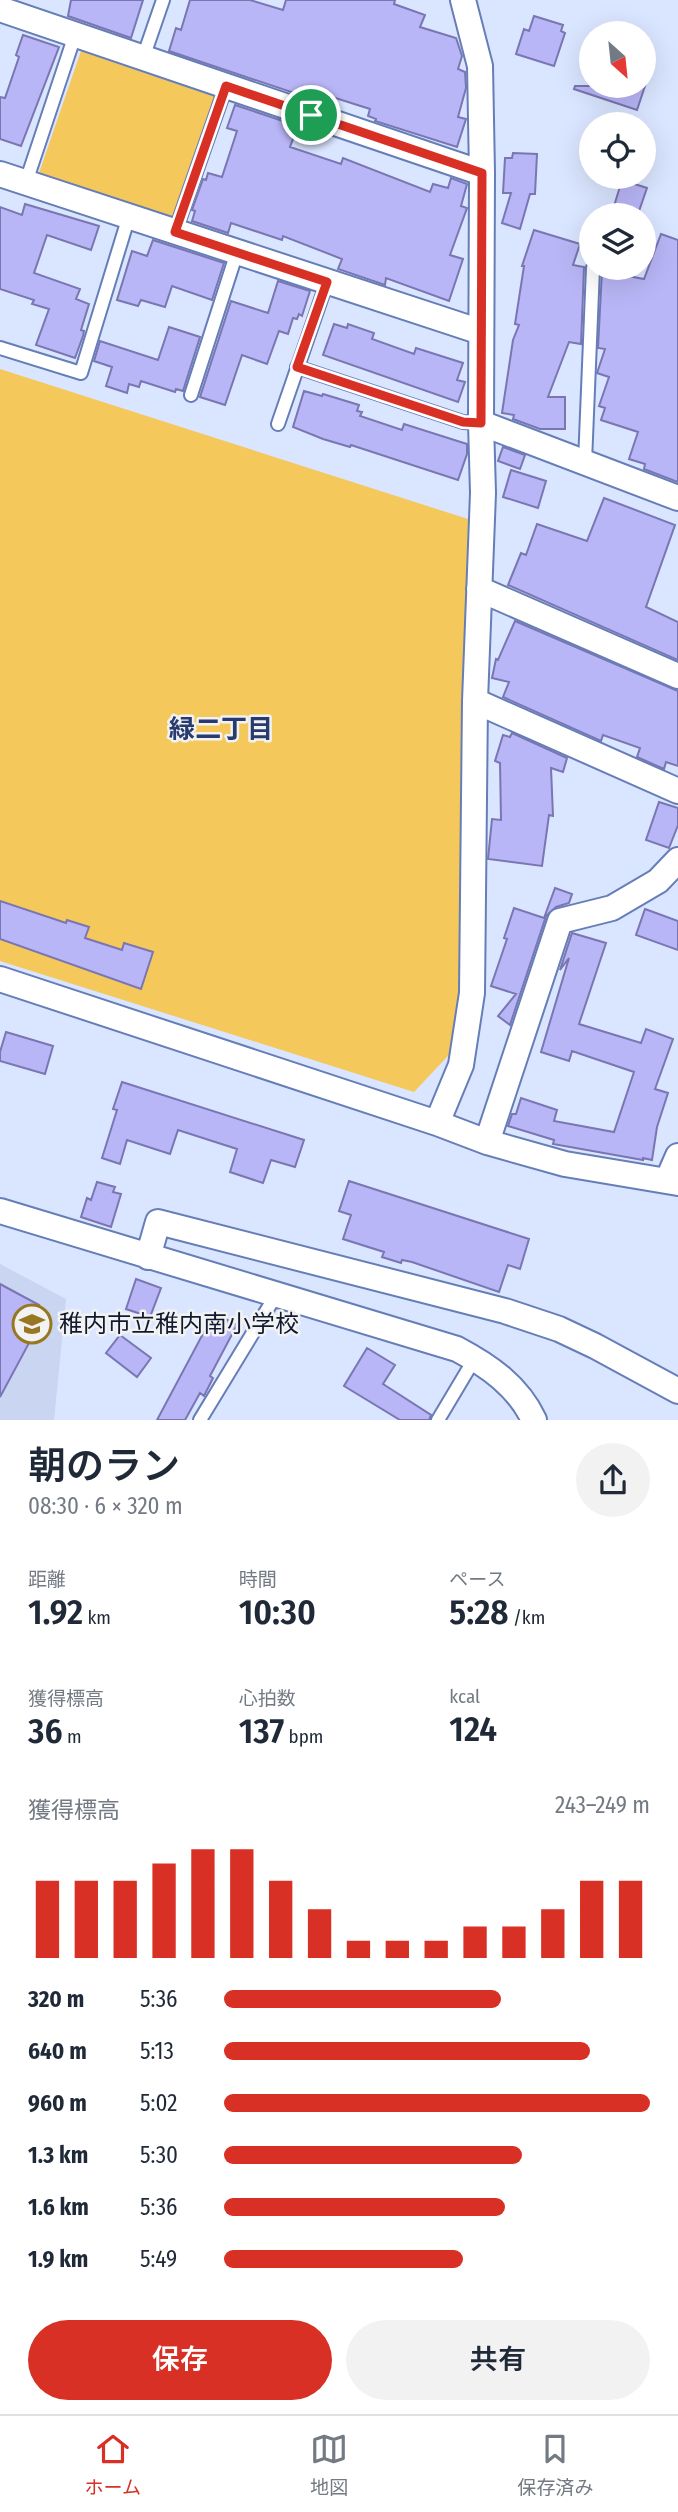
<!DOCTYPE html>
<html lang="ja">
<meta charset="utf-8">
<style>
body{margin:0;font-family:"Fira Sans Condensed","Noto Sans JP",sans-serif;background:#f2f2f3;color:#1f2937;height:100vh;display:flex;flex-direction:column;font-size:26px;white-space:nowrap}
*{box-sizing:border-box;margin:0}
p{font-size:23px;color:#747a83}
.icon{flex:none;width:38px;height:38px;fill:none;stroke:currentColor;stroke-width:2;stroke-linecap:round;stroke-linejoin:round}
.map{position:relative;height:1420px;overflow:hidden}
.details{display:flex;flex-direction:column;background:#fff;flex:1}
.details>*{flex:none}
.needle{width:46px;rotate:153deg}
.buttons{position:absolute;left:579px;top:21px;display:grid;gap:14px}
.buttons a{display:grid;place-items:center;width:77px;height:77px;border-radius:50%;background:#fff;box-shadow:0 7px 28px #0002;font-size:35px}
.pin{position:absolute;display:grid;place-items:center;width:60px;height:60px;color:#fff;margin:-30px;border:4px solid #fff;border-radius:50%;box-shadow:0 2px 7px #0007}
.round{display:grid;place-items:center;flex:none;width:74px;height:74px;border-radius:37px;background:#f2f2f3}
.head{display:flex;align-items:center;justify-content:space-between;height:119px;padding:0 28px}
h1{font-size:38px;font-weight:600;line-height:52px}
.figures{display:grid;grid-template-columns:repeat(3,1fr);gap:10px;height:119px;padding:7px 28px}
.figures div{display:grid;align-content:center}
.figures b{font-size:35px;font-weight:600}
.figures small{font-size:19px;font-weight:400}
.figures p{font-size:19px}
.chart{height:196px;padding:14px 28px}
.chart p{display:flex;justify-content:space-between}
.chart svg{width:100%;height:126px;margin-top:7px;stroke:#d93025;stroke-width:6}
.action{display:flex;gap:14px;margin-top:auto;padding:14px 28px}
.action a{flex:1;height:80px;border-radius:42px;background:#d93025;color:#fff;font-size:28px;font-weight:600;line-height:80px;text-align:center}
.action a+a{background:#f2f2f3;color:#1f2937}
ul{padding:0 28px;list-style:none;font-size:23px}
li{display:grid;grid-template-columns:112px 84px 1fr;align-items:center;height:52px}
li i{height:18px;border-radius:9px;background:#d93025}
.tabs{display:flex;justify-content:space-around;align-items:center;height:98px;border-top:2px solid #e0e1e3;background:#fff;font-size:19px;color:#747a83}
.tabs a{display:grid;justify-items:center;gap:4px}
.tabs .on{color:#d93025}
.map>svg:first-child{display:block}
</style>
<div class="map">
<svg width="678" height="1420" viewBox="0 0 678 1420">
<rect width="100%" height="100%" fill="#dae5ff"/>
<path fill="#c9d5f1" d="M0 1264 66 1299 54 1420H0Z"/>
<path fill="#f5c85c" d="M81 51 216 97 174 219 39 173Z
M0 369 468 519 462 1041 414 1092 0 961Z"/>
<path fill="#b9b6f7" stroke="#7976b2" stroke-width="2" d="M71 0H143L131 38 68 16Z
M190 0H250L283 10 286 0H395L394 4 425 15 420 27 456 38 462 56 458 69 465 72 466 88 458 117 466 119 457 147 375 121 376 119 368 116 370 109 326 95 324 103 169 51 176 28 181 30Z
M534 16 563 25 561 31 565 33 554 66 516 54 524 29 529 31Z
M23 35 59 47 21 146 0 139V97L5 98 19 57 16 55Z
M575 86H645L637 110 574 89Z
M235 105 298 126 290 147 341 164 343 158 430 192 433 184 448 188 451 178 467 184 461 206 467 208 450 255 463 259 449 301 386 278 385 285 338 269 342 259 283 236 282 240 231 223 228 233 192 221 195 211 192 210 203 179 206 180 208 173 222 177 237 131 227 128Z
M513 153 537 154 535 194H530L520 229 502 223 511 193H503L505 158H512Z
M622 180 647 188 638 214 614 206Z
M25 204 99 226 91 250 47 235 34 273 80 289 76 299 89 304 81 330 84 331 83 336 75 358 36 345 49 309 32 304 34 300 0 289V207L22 215Z
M534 230 580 244 573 265 584 267 581 344 569 342 548 397H565V429H540L513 419 514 415 502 413 513 340 519 325 515 324 524 266H522Z
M661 234 678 240V482L644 469 645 464 629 459 638 432 601 420 605 408 599 406 609 377 597 373 605 349 598 348 602 271 644 279Z
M153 240 224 263 212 300 172 286 165 307 141 300 138 306 117 300 132 251 147 256Z
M278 281 310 291 302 316 299 314 297 319 293 318 288 334 279 331 267 364 242 355 225 405 200 397 231 301 268 313Z
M334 324 347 328 348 324 374 333 372 339 414 354 416 348 463 363 457 380 465 382 458 402 323 355Z
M169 327 200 337 183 391 176 389 175 392 141 381 139 387 129 384 127 393 106 386 112 367 94 361 100 341 158 360Z
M304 391 322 396 323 394 359 405 357 411 362 412 360 416 402 430 404 424 467 444V454L458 480 351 445 350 447 323 439 293 427Z
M503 447 525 455 520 469 498 461Z
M511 470 546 481 538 508 503 497Z
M604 498 675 525 646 607 678 622V660L508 585 521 553 526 555 537 524 587 541Z
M515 621 678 691V766L666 762 664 769 637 757 640 748 603 735 601 741 503 697 509 682 492 678 496 659 498 660Z
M512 733 567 758 563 772 551 768 553 816 549 815 542 866 488 859 492 819 501 820 500 763 495 761 503 735 510 737Z
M659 802 678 808V825L669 848 646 840Z
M555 888 572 894 569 903 556 907 546 916 510 1025 498 1016 516 994 491 986 507 939 504 938 514 908 544 918Z
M0 901 66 923 67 920 89 927 85 938 122 950 124 943 153 952 141 989 0 939Z
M645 909 678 921V950L636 935Z
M572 933 606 943 579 1024 641 1043 646 1029 673 1039 655 1089 668 1093 657 1127 652 1160 643 1158V1160L553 1144 554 1140 508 1126 512 1114H516L521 1098 557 1110 554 1121 614 1132 634 1072 572 1051 569 1061 541 1052 569 958 560 970Z
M6 1032 53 1046 45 1074 0 1061V1052Z
M122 1082 304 1140 295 1167 271 1160 263 1183 230 1172 237 1149 178 1130 170 1154 127 1140 120 1164 102 1158 117 1110 113 1109Z
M349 1181 529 1239 520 1269 508 1265 499 1292 412 1262 402 1260 401 1263 382 1257 384 1252 343 1239 351 1215 339 1211Z
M97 1182 115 1187 113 1192 121 1194 111 1227 81 1217 87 1198 91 1200Z
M136 1279 161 1288 150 1317 126 1309Z
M0 1284 39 1305 28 1326 36 1330 0 1397Z
M214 1313 237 1325 210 1376 213 1378 204 1396 200 1393 185 1420H157Z
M120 1335 151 1358 137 1377 106 1353Z
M367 1348 395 1365 383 1384 431 1415 429 1420H400L344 1386Z"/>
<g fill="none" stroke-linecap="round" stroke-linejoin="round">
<defs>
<path id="service" d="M143 58 163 0
M26 182 75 35
M175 232 226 86
M0 348 81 373 129 216
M297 367 463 422 481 423
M191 395 237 252
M278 424 327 282
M585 462 593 268
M200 1420 276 1295
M438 1420 475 1358"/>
<path id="minor" d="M0 9 482 173
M0 174 481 332
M481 423 678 498
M479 589 678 676
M475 701 678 791
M0 979 437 1123 487 1142 565 1164 678 1183
M437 1123 461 1065 472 993 475 701 483 493 481 423 482 173 480 66 463 0
M487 1142 560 921 612 908 658 881 678 860
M667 1181 678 1156
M0 1211 457 1349C489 1366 518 1386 534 1420
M148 1257 158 1222 505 1311 559 1329 595 1346 678 1391"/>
</defs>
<use href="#service" stroke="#667eb7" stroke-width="16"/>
<use href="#minor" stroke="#667eb7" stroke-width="28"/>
<use href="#service" stroke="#fff" stroke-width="12"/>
<use href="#minor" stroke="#fff" stroke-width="24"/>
</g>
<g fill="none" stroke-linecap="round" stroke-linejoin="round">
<defs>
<path id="route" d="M226 86 482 173 481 423 463 422 297 367 327 282 175 232Z"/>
</defs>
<use href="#route" stroke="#fff" stroke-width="14"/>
<use href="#route" stroke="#d93025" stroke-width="9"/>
</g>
<defs>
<symbol id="school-ring" viewBox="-11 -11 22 22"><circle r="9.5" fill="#f2f2f2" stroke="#997721" stroke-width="1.5"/><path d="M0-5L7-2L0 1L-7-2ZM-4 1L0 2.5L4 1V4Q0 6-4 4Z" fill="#997721"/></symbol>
</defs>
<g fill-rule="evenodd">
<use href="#school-ring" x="10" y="1302" width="44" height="44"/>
</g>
<g text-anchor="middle" stroke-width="5" stroke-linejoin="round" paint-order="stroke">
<g font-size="24" fill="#10192f" stroke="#f2f2f2" text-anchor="start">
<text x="59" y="1332">稚内市立稚内南小学校</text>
</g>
<g font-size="26" font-weight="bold" fill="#273b6e" stroke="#f2f2f2">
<text x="221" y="738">緑二丁目</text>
</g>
</g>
</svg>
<div class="buttons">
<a><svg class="needle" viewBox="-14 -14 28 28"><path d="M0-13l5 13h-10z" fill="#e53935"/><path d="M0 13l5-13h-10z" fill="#747a83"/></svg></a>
<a><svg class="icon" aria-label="locate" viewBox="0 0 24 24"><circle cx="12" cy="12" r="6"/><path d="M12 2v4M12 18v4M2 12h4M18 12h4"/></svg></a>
<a><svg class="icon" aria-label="layers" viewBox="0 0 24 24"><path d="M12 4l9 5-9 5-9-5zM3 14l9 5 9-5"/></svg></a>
</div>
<div class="pin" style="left:311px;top:115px;background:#1e9e55"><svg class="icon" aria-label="arrive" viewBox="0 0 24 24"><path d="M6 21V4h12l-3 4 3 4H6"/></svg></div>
</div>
<section class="details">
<div class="head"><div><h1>朝のラン</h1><p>08:30 · 6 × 320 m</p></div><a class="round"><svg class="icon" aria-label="share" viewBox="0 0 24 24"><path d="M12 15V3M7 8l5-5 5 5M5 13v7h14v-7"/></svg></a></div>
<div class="figures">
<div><p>距離</p><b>1.92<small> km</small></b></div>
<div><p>時間</p><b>10:30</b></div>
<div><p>ペース</p><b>5:28<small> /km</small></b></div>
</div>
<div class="figures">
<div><p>獲得標高</p><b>36<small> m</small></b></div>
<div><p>心拍数</p><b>137<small> bpm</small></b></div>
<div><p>kcal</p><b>124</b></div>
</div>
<div class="chart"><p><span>獲得標高</span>243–249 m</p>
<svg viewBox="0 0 160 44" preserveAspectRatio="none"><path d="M5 44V17M15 44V17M25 44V17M35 44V11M45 44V6M55 44V6M65 44V17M75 44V27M85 44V38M95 44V38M105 44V38M115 44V33M125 44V33M135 44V27M145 44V17M155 44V17"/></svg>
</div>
<ul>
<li><b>320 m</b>5:36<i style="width:65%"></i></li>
<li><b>640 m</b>5:13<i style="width:86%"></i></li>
<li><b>960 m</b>5:02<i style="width:100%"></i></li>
<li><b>1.3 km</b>5:30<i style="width:70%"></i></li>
<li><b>1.6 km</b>5:36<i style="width:66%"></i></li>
<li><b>1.9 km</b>5:49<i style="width:56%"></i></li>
</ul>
<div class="action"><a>保存</a><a>共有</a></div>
</section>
<nav class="tabs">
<a class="on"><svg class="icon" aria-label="home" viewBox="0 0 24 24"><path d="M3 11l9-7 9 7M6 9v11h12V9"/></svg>ホーム</a>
<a><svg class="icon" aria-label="map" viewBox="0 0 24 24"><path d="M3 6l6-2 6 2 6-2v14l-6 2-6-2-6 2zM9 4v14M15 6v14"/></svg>地図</a>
<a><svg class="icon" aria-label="saved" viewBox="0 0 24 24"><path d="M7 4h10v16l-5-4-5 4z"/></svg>保存済み</a>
</nav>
